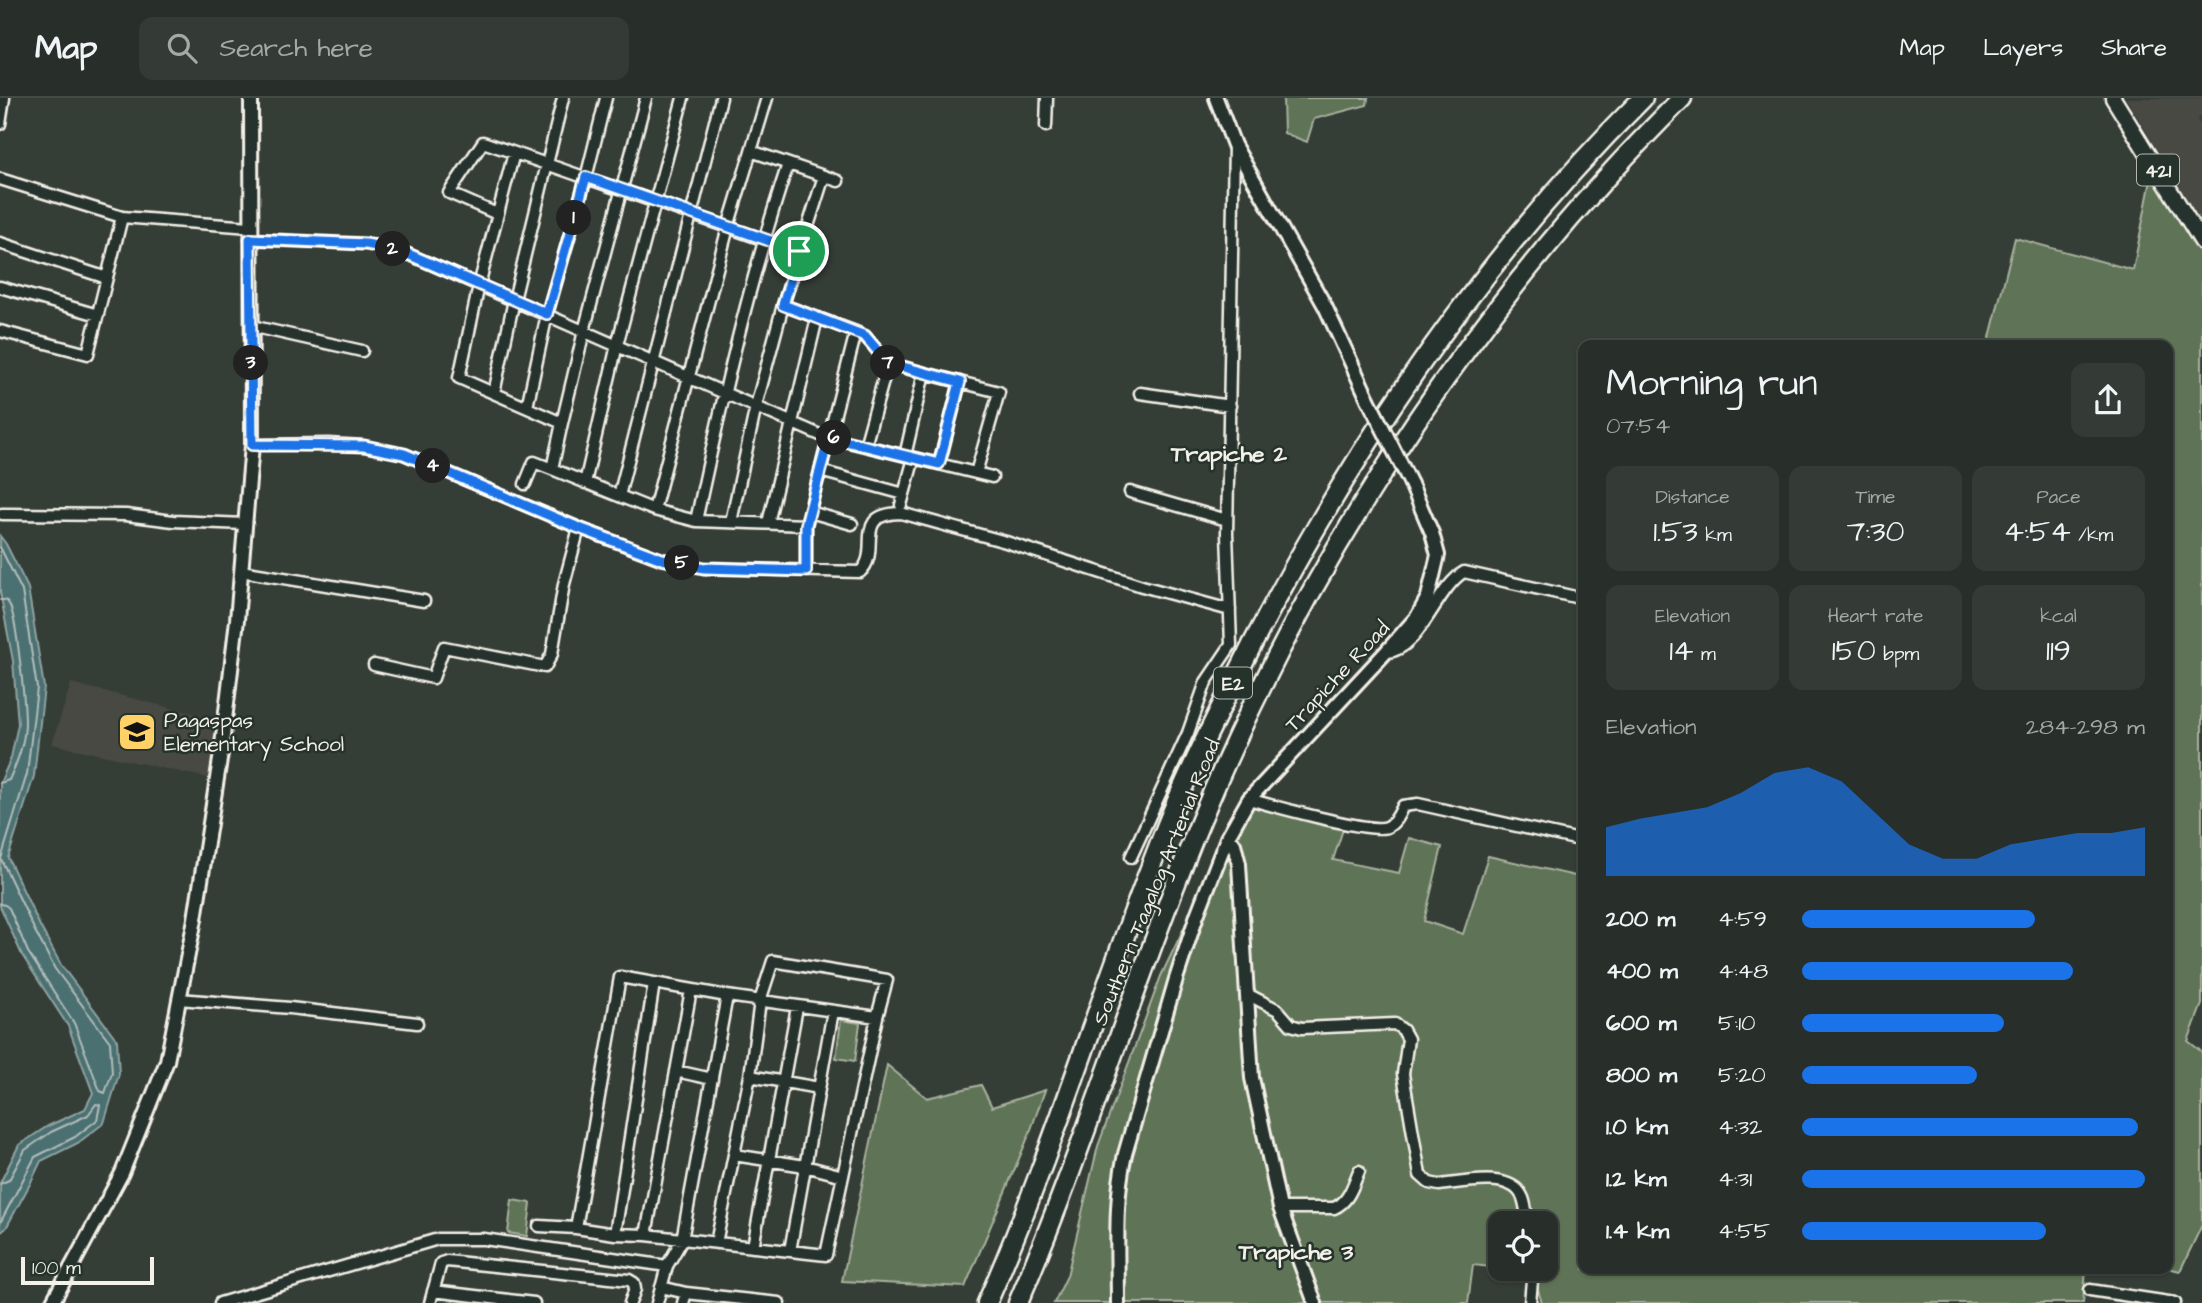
<!DOCTYPE html>
<meta charset="utf-8">
<style>
body{margin:0;font-family:"Architects Daughter",sans-serif;background:#343a35;color:#f1f3f6;height:100vh;display:flex;flex-direction:column;font-size:26px;white-space:nowrap}
*{box-sizing:border-box;margin:0}
p{font-size:23px;color:#a5a8a8}
.icon{flex:none;width:38px;height:38px;fill:none;stroke:currentColor;stroke-width:2;stroke-linecap:round;stroke-linejoin:round}
.map{position:relative;flex:1;overflow:hidden}
.panel{position:absolute;left:1578px;top:242px;width:595px;height:934px;display:flex;flex-direction:column;background:#282e29;border-radius:14px;box-shadow:0 2px 5px #0004,0 0 0 2px #444a46}
.panel>*{flex:none}
.tools{position:absolute;left:1488px;top:1113px;display:grid;gap:14px}
.tools a{display:grid;place-items:center;width:70px;height:70px;border-radius:14px;background:#282e29;box-shadow:0 2px 5px #0004,0 0 0 2px #444a46;font-size:35px}
.scale{position:absolute;left:21px;bottom:18px;width:133px;box-sizing:border-box;padding-left:7px;border:4px solid #f4f1e8;border-top:0;font-size:19px;line-height:24px;white-space:nowrap;color:#f4f1e8;-webkit-text-stroke:5px #26332d;paint-order:stroke}
.pin{position:absolute;display:grid;place-items:center;width:60px;height:60px;color:#fff;margin:-30px;border:4px solid #fff;border-radius:50%;box-shadow:0 2px 7px #0007}
.km{position:absolute;width:35px;height:35px;margin:-18px;border-radius:50%;background:#222;color:#fff;font-size:19px;line-height:35px;text-align:center}
.round{display:grid;place-items:center;flex:none;width:74px;height:74px;border-radius:14px;background:#343a35}
.overview{display:flex;align-items:center;justify-content:space-between;height:119px;padding:0 28px}
h1{font-size:38px;font-weight:600;line-height:52px}
.stats{display:grid;grid-template-columns:repeat(3,1fr);gap:10px;height:119px;padding:7px 28px}
.stats div{display:grid;align-content:center;border-radius:14px;background:#343a35;text-align:center}
.stats b{font-size:30px;font-weight:600}
.stats small{font-size:19px;font-weight:400}
.stats p{font-size:19px}
.chart{height:196px;padding:14px 28px}
.chart p{display:flex;justify-content:space-between}
.chart svg{width:100%;height:126px;margin-top:7px;fill:#1a73e8;opacity:.7}
ul{padding:0 28px;list-style:none;font-size:23px}
li{display:grid;grid-template-columns:112px 84px 1fr;align-items:center;height:52px}
li i{height:18px;border-radius:9px;background:#1a73e8}
header{display:flex;align-items:center;gap:42px;box-sizing:border-box;height:98px;padding:0 35px;background:#282e29;border-bottom:2px solid #444a46}
header strong{font-size:33px}
nav{display:flex;gap:38px;margin-inline-start:auto;font-size:24px}
.search{width:490px;height:63px;background:#343a35;display:flex;align-items:center;gap:18px;box-sizing:border-box;padding:0 24px;border-radius:14px;color:#a5a8a8;font-size:26px}
.map>svg:first-child{display:block}
</style>
<header>
<strong>Map</strong>
<div class="search"><svg class="icon" aria-label="search" viewBox="0 0 24 24"><circle cx="10" cy="10" r="6"/><path d="M15 15l6 6"/></svg>Search here</div>
<nav><a>Map</a><a>Layers</a><a>Share</a></nav>
</header>
<div class="map">
<svg width="2202" height="1205" viewBox="0 0 2202 1205">
<rect width="100%" height="100%" fill="#353d37"/>
<filter id="ink" filterUnits="userSpaceOnUse"><feTurbulence type="fractalNoise" baseFrequency=".0143" numOctaves="2"/><feDisplacementMap in="SourceGraphic" scale="14" xChannelSelector="R" yChannelSelector="G"/><feConvolveMatrix kernelMatrix="1 2 1 2 8 2 1 2 1" color-interpolation-filters="sRGB"/></filter>
<g filter="url(#ink)">
<path fill="#474943" d="M2126 0H2202V17L2197 21 2202 30V120L2199 121Z
M71 585 220 622 212 681 52 646Z"/>
<path fill="#5e7356" stroke="#a9b29f" stroke-width="2" d="M1283 0H1368L1367 7 1314 21 1307 44 1284 35Z
M2154 67 2196 134 2202 130V906L2188 943 2202 954V1127L2180 1173 2168 1170V247H1988L2015 140 2133 172Z
M1249 701 1345 725 1333 762 1399 775 1409 740 1442 749 1424 823 1463 836 1488 758 1584 780V1171H2086L2083 1205H1542L1532 1173 1509 1171H1545V1125H1500V1170L1473 1167 1468 1205H1054L1067 1178 1098 1048 1161 878 1227 740Z
M841 922 860 925 855 963 836 960Z
M887 967 927 1000 981 987 992 1009 1045 992 1029 1037 965 1189 842 1183Z
M512 1102 531 1105 527 1138 508 1135Z"/>
<path fill="#4c6f72" stroke="#8fa3a1" stroke-width="2" d="M0 438 6 446 28 490 44 589 34 678 8 760 40 828 61 867 117 942 119 976 104 1025 78 1045 41 1063 30 1086 6 1130 0 1135V1085L19 1047 48 1028 85 1011 93 995 68 928 22 857 0 808V685L11 660 18 626 13 563 0 494Z"/>
<g fill="none" stroke-linecap="round" stroke-linejoin="round">
<path stroke="#b1bdb9" stroke-width="2" d="M0 449 22 493 37 590 27 676 1 761 34 831 55 871 110 944 112 975 105 995 100 993 74 925 28 854 9 810 5 807 0 806
M0 502C5 502 6 501 9 506 17 518 25 607 25 625 25 644 17 665 9 682L0 685
M0 1086 9 1082 25 1052 51 1034 88 1017 96 1006 100 1007 97 1022 75 1039 35 1059 0 1125"/>
<defs>
<path id="street" d="M0 26 4 0
M1046 28 1047 0
M751 53 838 83
M514 55 479 187 459 280 562 325 552 371 654 412 696 423 806 427 856 234 783 207 824 78
M0 81 122 119
M497 116 449 95 483 44 799 154
M250 141 366 146 401 153 820 337 992 379
M0 145 107 180
M0 189 98 217
M251 228 362 253
M0 233 88 256 122 119 250 129
M856 234 865 238 888 265 924 275 905 358
M924 275 999 294 976 375
M494 295 514 202 563 0
M1140 295 1230 308
M527 309 547 216 586 80 606 0
M562 325 584 233 646 0
M252 347 328 346 364 348 404 356 579 430 661 461 704 470 860 474C883 453 850 416 901 415L1006 444 1142 488 1230 512
M865 348 888 265
M939 366 960 284
M820 373 904 396
M585 385 617 247 683 0
M525 386 534 364 552 371
M1130 394 1227 422
M619 398 721 0
M901 407 914 360
M654 412 728 129 767 0
M810 414 852 426
M2 416 126 417 173 423 245 426
M696 423C722 302 749 183 788 66
M731 424 756 308 783 207
M768 425 817 220
M241 473 424 503
M806 473V427
M1386 554C1419 554 1436 490 1464 474L1575 499
M374 567 433 580 444 549 545 569 552 556 564 486 579 430
M1249 701C1269 707 1373 736 1387 729 1395 726 1399 716 1403 708L1418 706 1584 743
M1131 759 1188 635 1206 584 1231 547 1227 435 1234 47
M1247 896 1278 912 1291 927 1302 930 1395 926 1403 932 1408 941 1403 976 1420 1077 1429 1085 1439 1087C1462 1085 1510 1073 1522 1098 1526 1105 1526 1117 1528 1125
M179 901 290 910 417 925
M676 973 712 981
M734 1057 805 1068 843 1078
M1280 1110H1334C1349 1104 1353 1087 1359 1073
M539 1128 576 1130 615 1136 646 1137 826 1157 877 919 887 882 773 863 760 903 750 978 819 990
M576 1130 620 879 727 898 877 919
M615 1136 654 885
M646 1137 691 892
M716 1145 750 978
M753 1149 797 909
M790 1153 833 913
M661 1189 686 1195
M2090 1192 2175 1205
M433 1193 534 1205
M220 1205 438 1141H484L667 1168
M430 1205 441 1165 447 1163 629 1182 634 1185 635 1191 630 1205
M657 1205 667 1168 682 1142 727 898
M683 1205 686 1195 779 1205
M1530 1205 1533 1171"/>
<path id="secondary" d="M1216 0 1234 47 1325 208 1368 301
M52 1205 122 1075 167 963 195 821 221 655 237 522 252 347 251 0
M1118 1205C1118 1155 1114 1104 1125 1056L1176 881 1197 817 1227 740
M1315 1205 1280 1110 1252 980 1239 766 1234 746 1227 740 1249 701 1386 554 1417 519 1428 499 1438 457 1432 435 1411 386"/>
<path id="primary" d="M2113 0 2202 144"/>
<path id="highway" d="M987 1205C1057 1046 1105 878 1171 717 1195 659 1224 603 1252 547 1355 347 1483 159 1643 0
M1018 1205C1086 1047 1135 881 1201 722 1296 492 1438 266 1605 81 1630 53 1656 27 1682 0"/>
</defs>
<use href="#street" stroke="#f4f1e8" stroke-width="15"/>
<use href="#secondary" stroke="#f4f1e8" stroke-width="18"/>
<use href="#primary" stroke="#f4f1e8" stroke-width="19"/>
<use href="#highway" stroke="#f4f1e8" stroke-width="23"/>
<use href="#street" stroke="#26332d" stroke-width="10"/>
<use href="#secondary" stroke="#26332d" stroke-width="12"/>
<use href="#primary" stroke="#26332d" stroke-width="14"/>
<use href="#highway" stroke="#26332d" stroke-width="18"/>
<defs>
<path id="secondary-bridge" d="M1368 301 1411 386"/>
</defs>
<use href="#secondary-bridge" stroke="#f4f1e8" stroke-width="18" stroke-linecap="butt"/>
<use href="#secondary-bridge" stroke="#26332d" stroke-width="12"/>
</g>
</g>
<g fill="none" stroke-linecap="round" stroke-linejoin="round" filter="url(#ink)">
<defs>
<path id="route" d="M586 79 799 153 783 207 865 238 888 265 960 284 939 366 829 339 806 427V473L704 470 662 461 579 430 404 356 364 348 252 347 250 141 366 146 401 153 547 216Z"/>
</defs>
<use href="#route" stroke="#fff" stroke-width="14"/>
<use href="#route" stroke="#1a73e8" stroke-width="9"/>
</g>
<defs>
<symbol id="school-square" viewBox="-11 -11 22 22"><rect x="-9" y="-9" width="18" height="18" rx="4" fill="#ffd166" stroke="#26332d"/><path d="M0-5L7-2L0 1L-7-2ZM-4 1L0 2.5L4 1V4Q0 6-4 4Z" fill="#111"/></symbol>
</defs>
<g fill-rule="evenodd">
<use href="#school-square" x="115" y="612" width="44" height="44"/>
</g>
<g text-anchor="middle" stroke-width="5" stroke-linejoin="round" paint-order="stroke">
<g fill="#26332d" stroke="#b6b8b0" stroke-width="2">
<rect x="2137" y="56.5" width="42" height="31" rx="5"/>
<rect x="1214" y="569.5" width="38" height="31" rx="5"/>
</g>
<g font-size="19" font-weight="bold" fill="#f4f1e8">
<text x="2158" y="79">421</text>
<text x="1233" y="592">E2</text>
</g>
<g font-size="21" fill="#f4f1e8" stroke="#26332d">
<text transform="translate(1337 578) rotate(-47)" y="7">Trapiche Road</text>
<text transform="translate(1156 784) rotate(-68)" y="7">Southern Tagalog Arterial Road</text>
</g>
<g font-size="21" fill="#f4f1e8" stroke="#26332d" text-anchor="start">
<text x="164" y="629">Pagaspas<tspan x="164" dy="24">Elementary School</tspan></text>
</g>
<g font-size="23" font-weight="bold" fill="#f4f1e8" stroke="#26332d">
<text x="1229" y="363">Trapiche 2</text>
<text x="1296" y="1161">Trapiche 3</text>
</g>
</g>
</svg>
<div class="tools">
<a><svg class="icon" aria-label="locate" viewBox="0 0 24 24"><circle cx="12" cy="12" r="6"/><path d="M12 2v4M12 18v4M2 12h4M18 12h4"/></svg></a>
</div>
<div class="scale">100 m</div>
<div class="pin" style="left:799px;top:153px;background:#1e9e55"><svg class="icon" aria-label="arrive" viewBox="0 0 24 24"><path d="M6 21V4h12l-3 4 3 4H6"/></svg></div>
<b class="km" style="left:574px;top:120px">1</b>
<b class="km" style="left:393px;top:151px">2</b>
<b class="km" style="left:251px;top:265px">3</b>
<b class="km" style="left:433px;top:368px">4</b>
<b class="km" style="left:682px;top:465px">5</b>
<b class="km" style="left:834px;top:340px">6</b>
<b class="km" style="left:888px;top:265px">7</b>
<section class="panel">
<div class="overview"><div><h1>Morning run</h1><p>07:54</p></div><a class="round"><svg class="icon" aria-label="share" viewBox="0 0 24 24"><path d="M12 15V3M7 8l5-5 5 5M5 13v7h14v-7"/></svg></a></div>
<div class="stats">
<div><p>Distance</p><b>1.53<small> km</small></b></div>
<div><p>Time</p><b>7:30</b></div>
<div><p>Pace</p><b>4:54<small> /km</small></b></div>
</div>
<div class="stats">
<div><p>Elevation</p><b>14<small> m</small></b></div>
<div><p>Heart rate</p><b>150<small> bpm</small></b></div>
<div><p>kcal</p><b>119</b></div>
</div>
<div class="chart"><p><span>Elevation</span>284–298 m</p>
<svg viewBox="0 0 160 44" preserveAspectRatio="none"><path d="M0 44V27L10 24L20 22L30 20L40 15L50 8L60 6L70 11L80 22L90 33L100 38L110 38L120 33L130 31L140 29L150 29L160 27V44z"/></svg>
</div>
<ul>
<li><b>200 m</b>4:59<i style="width:68%"></i></li>
<li><b>400 m</b>4:48<i style="width:79%"></i></li>
<li><b>600 m</b>5:10<i style="width:59%"></i></li>
<li><b>800 m</b>5:20<i style="width:51%"></i></li>
<li><b>1.0 km</b>4:32<i style="width:98%"></i></li>
<li><b>1.2 km</b>4:31<i style="width:100%"></i></li>
<li><b>1.4 km</b>4:55<i style="width:71%"></i></li>
</ul>
</section>
</div>
